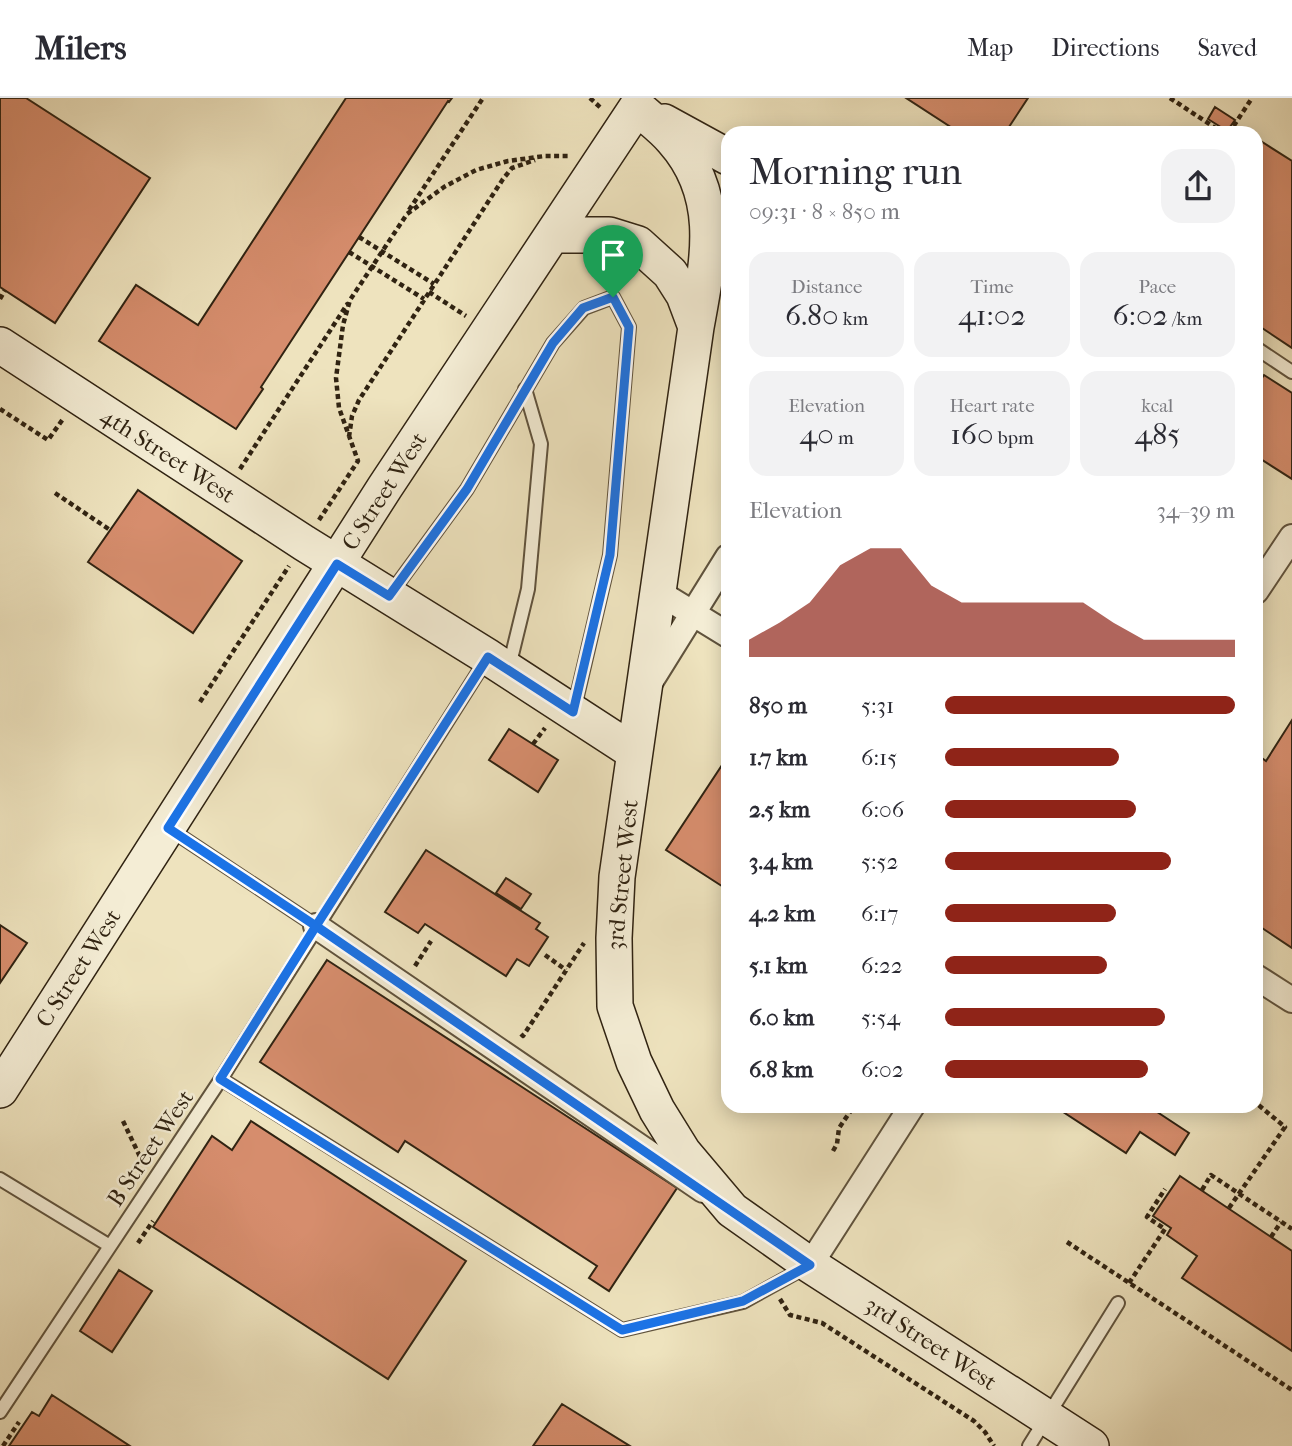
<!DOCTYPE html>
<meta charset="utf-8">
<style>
body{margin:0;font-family:"IM FELL French Canon",serif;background:#f2f2f3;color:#2b2b33;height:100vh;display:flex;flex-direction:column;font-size:26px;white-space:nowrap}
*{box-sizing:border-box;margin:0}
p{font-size:23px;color:#7c7c81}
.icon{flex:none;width:38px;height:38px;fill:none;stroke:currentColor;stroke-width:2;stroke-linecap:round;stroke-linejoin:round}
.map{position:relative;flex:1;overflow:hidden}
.details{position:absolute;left:721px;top:28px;width:542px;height:987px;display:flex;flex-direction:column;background:#fff;border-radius:21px;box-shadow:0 4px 18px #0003}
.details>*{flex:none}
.pin{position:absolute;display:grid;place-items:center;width:60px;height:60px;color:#fff;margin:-72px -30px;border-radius:50% 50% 50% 0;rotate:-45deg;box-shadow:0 0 7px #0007}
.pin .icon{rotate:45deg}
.round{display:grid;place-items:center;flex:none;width:74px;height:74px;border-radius:21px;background:#f2f2f3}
.head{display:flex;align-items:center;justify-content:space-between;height:119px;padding:0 28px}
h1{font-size:38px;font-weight:600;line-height:52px}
.metrics{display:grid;grid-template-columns:repeat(3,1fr);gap:10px;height:119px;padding:7px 28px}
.metrics div{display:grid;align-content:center;border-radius:18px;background:#f2f2f3;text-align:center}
.metrics b{font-size:30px;font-weight:600}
.metrics small{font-size:19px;font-weight:400}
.metrics p{font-size:19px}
.chart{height:196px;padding:14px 28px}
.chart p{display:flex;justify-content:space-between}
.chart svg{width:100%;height:126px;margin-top:7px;fill:#8f2418;opacity:.7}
ul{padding:0 28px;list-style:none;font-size:23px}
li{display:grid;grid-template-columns:112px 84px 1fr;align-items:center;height:52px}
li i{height:18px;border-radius:9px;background:#8f2418}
header{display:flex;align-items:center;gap:42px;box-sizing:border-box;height:98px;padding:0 35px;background:#fff;border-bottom:2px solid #e1e1e2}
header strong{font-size:33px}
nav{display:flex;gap:38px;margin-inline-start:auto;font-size:24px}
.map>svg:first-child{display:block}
</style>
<header>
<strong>Milers</strong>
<nav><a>Map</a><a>Directions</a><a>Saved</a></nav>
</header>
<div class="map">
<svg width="1292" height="1348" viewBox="0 0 1292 1348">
<rect width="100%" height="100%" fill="#eee3be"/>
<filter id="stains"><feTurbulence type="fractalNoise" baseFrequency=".00286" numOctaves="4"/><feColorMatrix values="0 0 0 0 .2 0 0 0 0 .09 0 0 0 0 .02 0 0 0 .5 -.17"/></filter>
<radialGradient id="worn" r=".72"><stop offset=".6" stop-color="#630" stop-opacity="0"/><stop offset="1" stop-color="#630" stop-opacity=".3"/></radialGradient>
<path fill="#d68d6d" stroke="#302312" stroke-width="2" d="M0 0H26L150 80 55 225 0 189Z
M346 0H452L449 4 448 3 261 289 263 291 236 331 99 243 136 187 198 227Z
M906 0H1028L1005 35H960Z
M1215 9 1235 22 1227 33 1208 21Z
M1256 40 1292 63V250L1256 226Z
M1264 277 1292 295V381L1256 358V289Z
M138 392 242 463 193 535 88 464Z
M1292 622V850L1256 826V663L1259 658 1266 663Z
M509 631 558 662 538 694 489 662Z
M728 658V792L666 752Z
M426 752 540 825 536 831 548 839 529 868 517 861 506 878 425 826 418 835 385 814Z
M506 780 531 796 521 811 496 795Z
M0 827 27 845 0 885Z
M327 862 677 1090 609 1193 589 1180 597 1168 405 1043 398 1054 260 964Z
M1054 1008H1148L1189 1035 1175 1057 1140 1034 1126 1055Z
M251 1023 466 1163 388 1281 153 1129 212 1038 232 1052Z
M1180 1078 1292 1153V1253L1182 1180 1197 1158 1167 1137 1171 1130 1153 1118Z
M119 1172 152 1193 112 1254 80 1233Z
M52 1297 130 1348H9L32 1314 39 1318Z
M562 1306 630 1348H533Z"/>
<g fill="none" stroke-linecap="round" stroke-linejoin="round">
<defs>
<path id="lane" d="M1256 250 1292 274
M391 495 467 391 553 245 584 210 613 199 629 229 610 457 574 611
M509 569 528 491 541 346 525 291
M168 730 316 828
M221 981 622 1232 743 1204 808 1168
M0 1081 110 1148
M0 1314 221 981 486 562
M1029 1348 1118 1205"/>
<path id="street" d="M1256 493 1292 439
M658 494 728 537
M649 586 728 459
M316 828 703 1092
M1256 879 1292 902
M810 1167 912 1008"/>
<path id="secondary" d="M664 24 728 59
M553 137H609L638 146 670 175 684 197 696 229
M0 247 304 445 488 559 634 654
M0 992 385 389 637 9C649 20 663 30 673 42 723 98 708 163 696 229L617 779 614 840 615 908 634 964 657 1012 683 1054 732 1112 810 1167 1091 1348"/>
</defs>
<use href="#lane" stroke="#60533d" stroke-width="16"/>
<use href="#street" stroke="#60533d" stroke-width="28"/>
<use href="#secondary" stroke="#302312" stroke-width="38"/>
<path stroke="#302312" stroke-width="4.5" stroke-dasharray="5 3.5" stroke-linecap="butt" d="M590 0 602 11
M1170 0 1223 35
M1229 35 1252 0
M409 112 483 0
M359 139 434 186
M349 154 424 201
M429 194 466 218
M0 201 5 192
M0 311 48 342 63 321
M349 339 352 318 359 302 503 81 512 70 535 62
M240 371 348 205
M55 395 110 432
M319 422 358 363 339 310 336 280 343 227 350 202 407 116 444 89 476 72 508 63 545 58H568
M200 604 289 468
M533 646 545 630
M545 857 566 872
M415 868 431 843
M521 936 523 938 584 845
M123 1023 143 1065
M833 1053 837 1046 839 1030 854 1008
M1202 1092 1211 1077 1292 1131
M1229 1110 1285 1029 1256 1005
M1271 1139 1281 1124
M1067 1144 1292 1292
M138 1145 153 1123
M1129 1185 1165 1131 1147 1119 1165 1091
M780 1201 790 1217 822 1225 974 1323 985 1334 994 1348
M3 1348 19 1324"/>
<use href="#lane" stroke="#f4edd5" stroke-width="12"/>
<use href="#street" stroke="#f4edd5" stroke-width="24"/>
<use href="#secondary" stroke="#f4edd5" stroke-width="35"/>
</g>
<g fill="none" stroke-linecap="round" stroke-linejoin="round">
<defs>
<path id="route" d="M613 199 583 210 553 245 467 391 389 498 337 466 168 730 316 828 220 981 622 1232 743 1203 810 1167 316 828 488 559 573 614 610 457 629 229 613 199"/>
</defs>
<use href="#route" stroke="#fff" stroke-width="14"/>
<use href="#route" stroke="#1a73e8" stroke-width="9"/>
</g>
<g text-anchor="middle" stroke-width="5" stroke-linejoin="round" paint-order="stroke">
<g font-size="23" fill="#302312" stroke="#f4edd5">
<text transform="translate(168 357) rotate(33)" y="8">4th Street West</text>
<text transform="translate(384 393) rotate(-57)" y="8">C Street West</text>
<text transform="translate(622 777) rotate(-84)" y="8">3rd Street West</text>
<text transform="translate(78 870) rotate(-57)" y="8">C Street West</text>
<text transform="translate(150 1050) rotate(-56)" y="8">B Street West</text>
<text transform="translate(931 1245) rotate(33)" y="8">3rd Street West</text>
</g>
</g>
<rect width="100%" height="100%" filter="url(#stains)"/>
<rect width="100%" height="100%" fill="url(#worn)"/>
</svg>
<div class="pin" style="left:613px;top:199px;background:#1e9e55"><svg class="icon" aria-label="arrive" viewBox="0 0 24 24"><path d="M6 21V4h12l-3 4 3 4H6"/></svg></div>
<section class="details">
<div class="head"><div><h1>Morning run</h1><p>09:31 · 8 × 850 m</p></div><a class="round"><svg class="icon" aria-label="share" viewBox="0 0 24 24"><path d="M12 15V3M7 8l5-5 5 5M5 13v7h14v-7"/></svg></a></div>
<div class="metrics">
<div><p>Distance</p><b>6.80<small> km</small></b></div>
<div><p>Time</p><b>41:02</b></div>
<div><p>Pace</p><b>6:02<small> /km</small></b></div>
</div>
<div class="metrics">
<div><p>Elevation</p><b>40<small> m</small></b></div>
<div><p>Heart rate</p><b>160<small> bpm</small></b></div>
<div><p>kcal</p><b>485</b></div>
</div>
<div class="chart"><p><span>Elevation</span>34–39 m</p>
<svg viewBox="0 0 160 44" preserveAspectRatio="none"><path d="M0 44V38L10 32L20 25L30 12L40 6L50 6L60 19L70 25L80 25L90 25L100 25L110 25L120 32L130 38L140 38L150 38L160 38V44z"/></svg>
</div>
<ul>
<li><b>850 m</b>5:31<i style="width:100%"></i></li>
<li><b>1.7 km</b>6:15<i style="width:60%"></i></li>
<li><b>2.5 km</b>6:06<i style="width:66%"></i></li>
<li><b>3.4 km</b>5:52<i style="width:78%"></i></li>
<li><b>4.2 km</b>6:17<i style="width:59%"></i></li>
<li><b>5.1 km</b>6:22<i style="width:56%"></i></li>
<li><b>6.0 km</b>5:54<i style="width:76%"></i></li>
<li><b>6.8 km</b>6:02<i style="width:70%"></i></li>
</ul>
</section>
</div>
